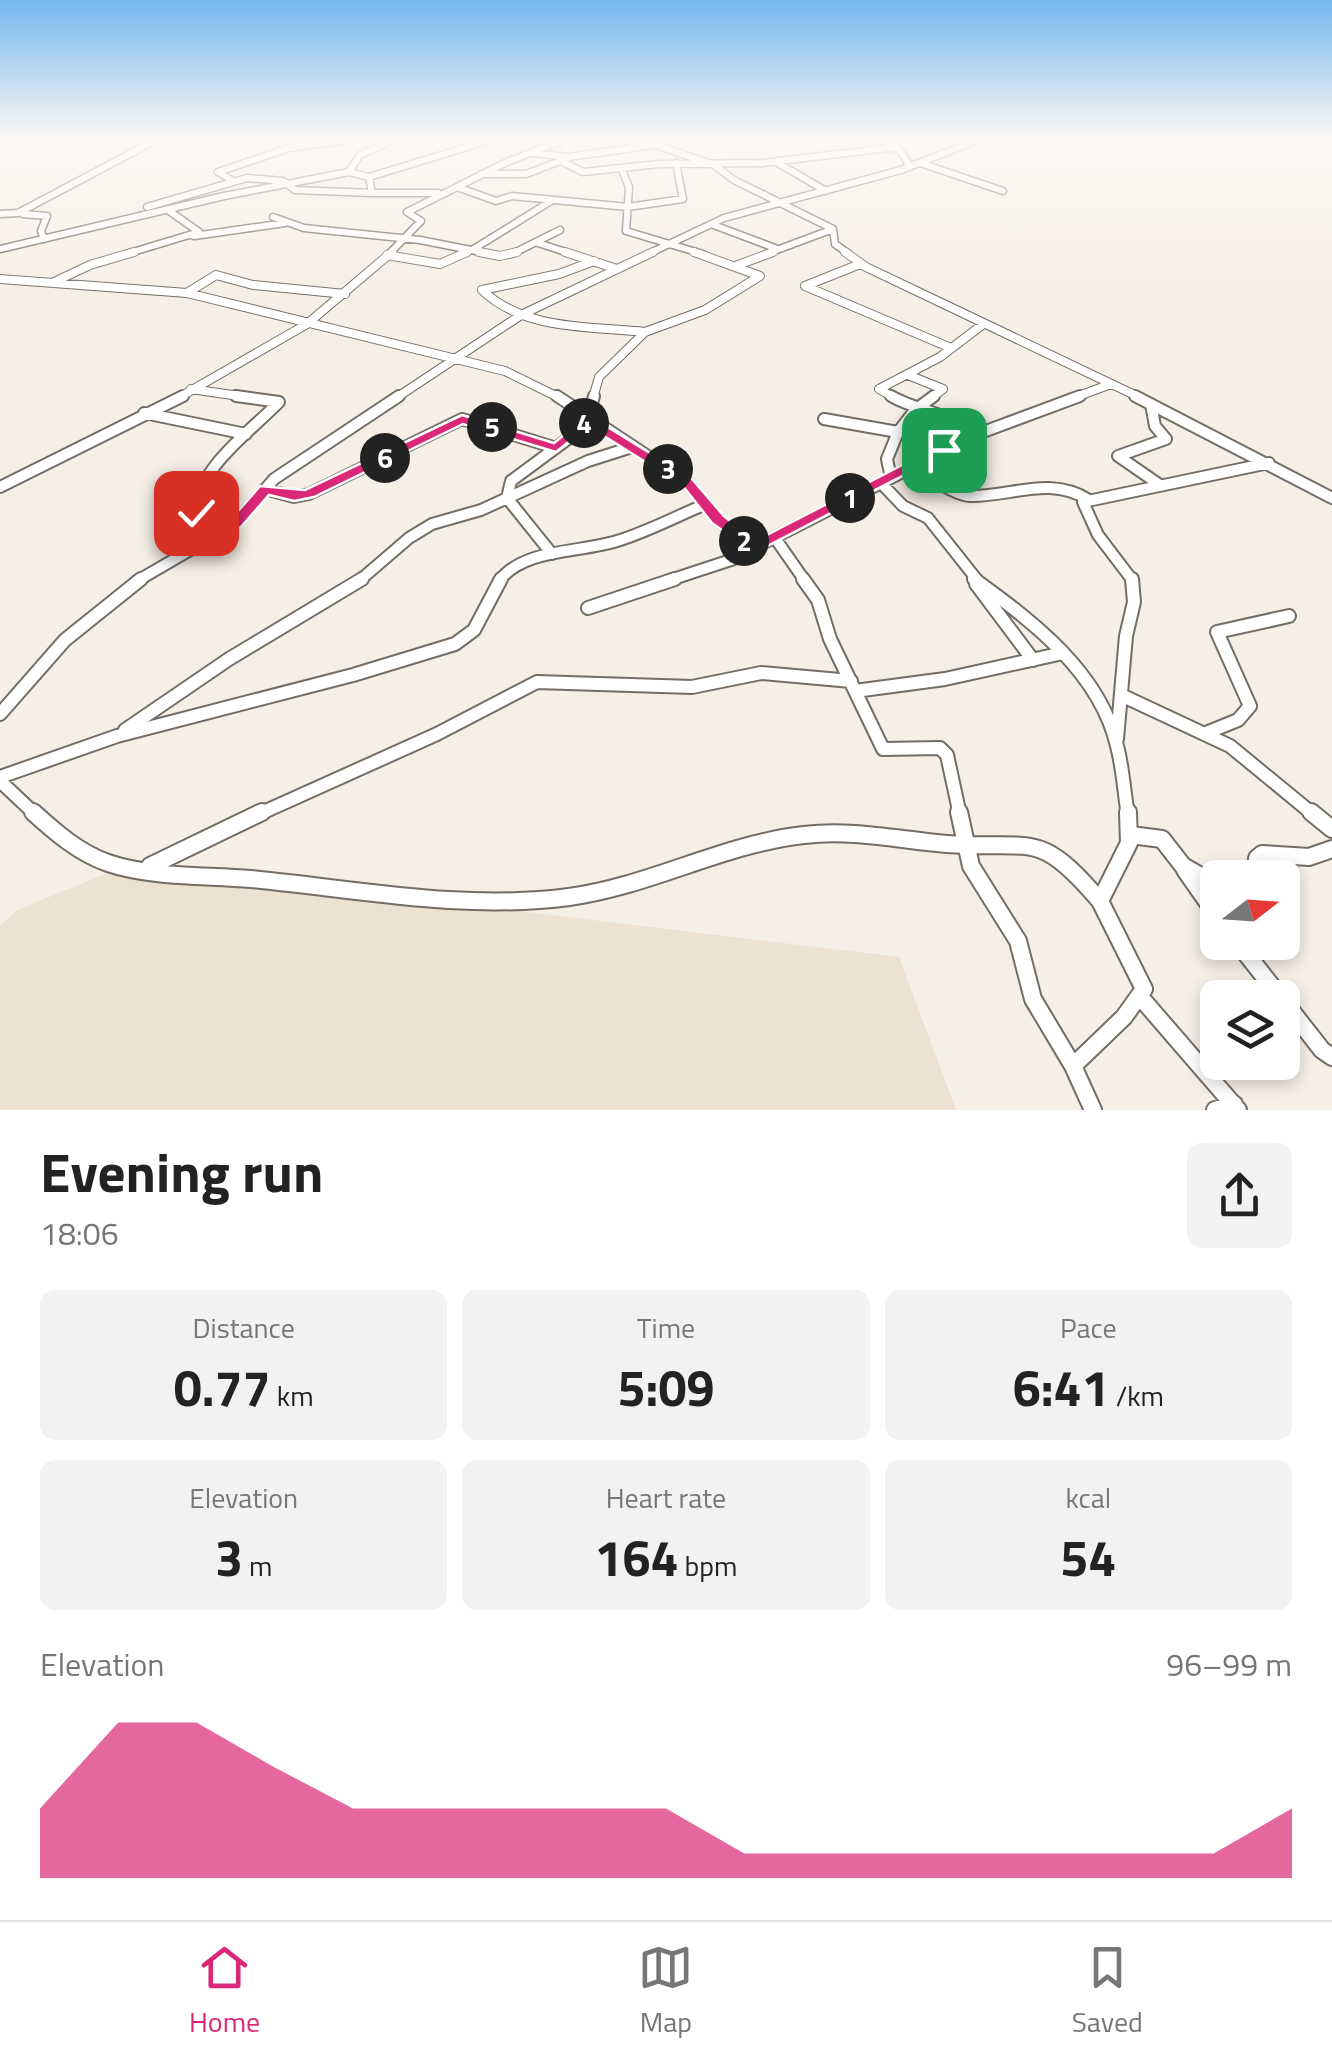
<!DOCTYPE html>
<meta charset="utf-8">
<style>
body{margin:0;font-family:"Titillium Web",sans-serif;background:#f2f2f2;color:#222;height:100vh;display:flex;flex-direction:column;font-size:38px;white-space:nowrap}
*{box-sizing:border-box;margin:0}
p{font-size:32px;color:#767676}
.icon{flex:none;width:55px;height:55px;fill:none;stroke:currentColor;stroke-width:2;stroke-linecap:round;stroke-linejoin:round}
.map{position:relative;height:1110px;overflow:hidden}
.panel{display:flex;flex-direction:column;background:#fff;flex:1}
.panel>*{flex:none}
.needle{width:65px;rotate:73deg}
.buttons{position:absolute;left:1200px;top:860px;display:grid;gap:20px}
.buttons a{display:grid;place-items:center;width:100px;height:100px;border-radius:15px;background:#fff;box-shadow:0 5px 15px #0003;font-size:50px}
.pin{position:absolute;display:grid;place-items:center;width:85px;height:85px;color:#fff;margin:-42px;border-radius:20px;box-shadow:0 5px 15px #0006}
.km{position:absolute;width:50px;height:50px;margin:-25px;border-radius:50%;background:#222;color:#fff;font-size:28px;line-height:50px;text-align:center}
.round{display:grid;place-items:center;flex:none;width:105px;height:105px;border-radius:15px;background:#f2f2f2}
.summary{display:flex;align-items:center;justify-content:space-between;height:170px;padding:0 40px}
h1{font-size:55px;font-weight:700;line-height:75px}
.stats{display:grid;grid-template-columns:repeat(3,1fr);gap:15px;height:170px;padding:10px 40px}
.stats div{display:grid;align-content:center;border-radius:15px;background:#f2f2f2;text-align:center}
.stats b{font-size:50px;font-weight:700}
.stats small{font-size:28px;font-weight:400}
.stats p{font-size:28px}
.chart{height:280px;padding:20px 40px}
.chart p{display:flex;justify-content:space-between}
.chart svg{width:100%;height:180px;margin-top:10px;fill:#db2777;opacity:.7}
.tabs{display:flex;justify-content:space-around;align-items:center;height:140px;border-top:2px solid #e0e0e0;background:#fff;font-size:28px;color:#767676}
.tabs a{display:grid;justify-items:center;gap:5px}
.tabs .active{color:#db2777}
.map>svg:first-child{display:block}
</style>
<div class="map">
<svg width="1332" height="1110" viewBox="0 0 1332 1110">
<rect width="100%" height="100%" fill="#f6efe6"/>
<path fill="#ede1d2" d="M130 864 899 957 956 1110H0V926L17 910Z"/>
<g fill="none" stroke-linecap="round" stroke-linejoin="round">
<defs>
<path id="minor-far4" d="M393 140 360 155 349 172 369 177 372 193H438
M642 140 714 165 734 180 833 229 835 244 849 254
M885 140 902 153 910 167
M534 153 568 157 654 145
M563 162 583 172 659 164 762 163 897 147
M776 162 826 191
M920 163 1003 191
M622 170 629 187 626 231 703 254
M481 174H526L568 158
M369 177 490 140
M233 181 218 172 289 148 348 140
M457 187 496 201 512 196 628 207 683 199 676 163
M147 207 247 178 283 181 295 190 372 193
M168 210 199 232
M0 214 18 213 156 140
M23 214 47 216 41 231 44 239
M273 217 304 228 420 240 491 254
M711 224 775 248
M194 236 285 223
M538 243 572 254
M0 249 224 196 349 172
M472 250 551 201
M126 254 199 232
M389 254 421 221 407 212 507 162 563 140
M462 254 469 251
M512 254 560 230
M648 254 724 218 901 170 978 140
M766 254 833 229"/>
<path id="minor-far3" d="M479 252 500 256 517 252
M565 252 617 269
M845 252 866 267 1141 398
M387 255 440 264 467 252
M860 264 805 286 951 348
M738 265 773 252
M0 279 187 293 505 371 560 398
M52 283 90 265 134 252
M482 290C525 331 589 326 645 332
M482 290 559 274 594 261
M187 293 216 275 253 285 345 294
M908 375 943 389 931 398
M191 389 253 398
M879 389 940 357 982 325
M879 389 895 398
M178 398 307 324 392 252
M396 398 521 315 653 252
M593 398 599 377 645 332 705 310 760 276 694 252
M1073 398 1111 384"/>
<path id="minor-far2" d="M557 396 687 482 718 520 754 548 975 435 1080 396
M891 396C918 412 953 413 975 435
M1135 396 1332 498
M1151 404 1155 426 1166 439 1118 456 1160 485
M144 413 246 434
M824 419 898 432 887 459 891 478
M898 432 915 410 934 396
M912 467C928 475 953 495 970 496 1011 497 1049 475 1089 500
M881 483 903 506 928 518 978 581
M0 487 183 396
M265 489 294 497 309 494 462 419 556 448
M235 524 196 513C196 469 250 432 279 402L236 396
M775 538 805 581
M552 554 507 498 511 481 580 430 588 419 594 396
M137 581 235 524 274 479 399 396
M359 581 409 538 432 524 481 510 588 461 632 447
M499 581C524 548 580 553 617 541 647 532 677 516 706 504
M667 581 734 559 754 548
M1133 581 1098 535 1083 502 1269 463"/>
<path id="minor-far1" d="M803 579 818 600 830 639 883 749 940 748 947 755 960 815
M974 579C1032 621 1100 672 1117 746 1123 768 1124 792 1128 815
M976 584 1033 660
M588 608 675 579
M855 691 945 679 1063 653
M1121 695 1230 746 1314 815
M0 714 65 640 141 579
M125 730 229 659 362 579
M1206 733 1238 720 1250 706 1217 632 1289 616
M1117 739 1126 636 1134 602 1132 579
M0 777 117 736 353 675 455 644 474 630 501 579
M0 781 36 815
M257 815 437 734 537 682 692 687 761 673 851 681"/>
<path id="minor" d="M33 812C55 832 79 853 108 863 153 878 205 875 251 879 356 889 463 911 569 897 650 886 723 844 804 835 852 829 899 840 947 844 1034 850 1038 828 1100 901
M959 812 971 866 1018 941 1033 999 1073 1066 1093 1110
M1311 812 1332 829
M1131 835 1162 839 1183 866 1218 886
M150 866 262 812
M1185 870 1218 917
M1255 878 1257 858 1262 854 1309 857 1332 849
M1237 942 1281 998
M1142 999 1238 1110
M1282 999 1322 1050 1332 1057
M1073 1066 1124 1017 1144 989 1100 901 1129 843 1128 812
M1215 1110 1234 1104"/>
</defs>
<use href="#minor-far4" stroke="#736d66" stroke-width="9"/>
<use href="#minor-far3" stroke="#736d66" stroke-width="10"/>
<use href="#minor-far2" stroke="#736d66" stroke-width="14"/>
<use href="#minor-far1" stroke="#736d66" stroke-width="16"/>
<use href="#minor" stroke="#736d66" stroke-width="20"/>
<use href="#minor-far4" stroke="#fff" stroke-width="6"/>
<use href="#minor-far3" stroke="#fff" stroke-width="8"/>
<use href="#minor-far2" stroke="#fff" stroke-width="10"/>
<use href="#minor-far1" stroke="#fff" stroke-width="12"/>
<use href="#minor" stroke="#fff" stroke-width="16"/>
</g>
<linearGradient id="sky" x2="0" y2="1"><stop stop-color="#76b7ef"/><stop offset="0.47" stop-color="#fbf8f4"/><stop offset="1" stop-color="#fbf8f4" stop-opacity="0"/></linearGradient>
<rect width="1332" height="295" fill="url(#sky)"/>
<path fill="#db2777" stroke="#fff" stroke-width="2.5" d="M588 415 692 479 724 516 755 541 939 446 952 450 754 553 712 523 682 485 588 426 556 452 463 424 314 497 294 501 269 495 240 528 189 513 196 508 232 518 260 486 305 490 462 415 554 443Z"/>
</svg>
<div class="buttons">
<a><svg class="needle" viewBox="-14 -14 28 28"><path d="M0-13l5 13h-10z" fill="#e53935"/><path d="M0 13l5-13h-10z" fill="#767676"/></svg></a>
<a><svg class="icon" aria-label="layers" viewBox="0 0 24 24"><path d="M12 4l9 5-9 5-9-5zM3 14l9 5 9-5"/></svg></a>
</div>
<div class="pin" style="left:944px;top:450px;background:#1e9e55"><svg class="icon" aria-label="arrive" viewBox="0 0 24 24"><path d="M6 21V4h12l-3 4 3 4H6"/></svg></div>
<div class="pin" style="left:196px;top:513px;background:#d93025"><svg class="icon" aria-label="check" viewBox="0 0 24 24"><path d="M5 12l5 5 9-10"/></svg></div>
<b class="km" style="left:850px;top:498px">1</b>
<b class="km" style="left:744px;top:541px">2</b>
<b class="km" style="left:668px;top:469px">3</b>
<b class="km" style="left:584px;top:423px">4</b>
<b class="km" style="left:492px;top:427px">5</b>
<b class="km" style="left:385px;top:458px">6</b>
</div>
<section class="panel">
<div class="summary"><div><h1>Evening run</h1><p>18:06</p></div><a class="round"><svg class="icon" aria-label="share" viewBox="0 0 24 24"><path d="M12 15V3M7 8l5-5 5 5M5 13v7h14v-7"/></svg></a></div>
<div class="stats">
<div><p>Distance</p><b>0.77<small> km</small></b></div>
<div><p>Time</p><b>5:09</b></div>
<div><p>Pace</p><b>6:41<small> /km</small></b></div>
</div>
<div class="stats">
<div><p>Elevation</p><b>3<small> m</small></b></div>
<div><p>Heart rate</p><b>164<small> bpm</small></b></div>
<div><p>kcal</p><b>54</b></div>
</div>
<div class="chart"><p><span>Elevation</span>96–99 m</p>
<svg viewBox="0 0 160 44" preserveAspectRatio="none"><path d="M0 44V27L10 6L20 6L30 17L40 27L50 27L60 27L70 27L80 27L90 38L100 38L110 38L120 38L130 38L140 38L150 38L160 27V44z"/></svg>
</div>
</section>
<nav class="tabs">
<a class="active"><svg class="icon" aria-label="home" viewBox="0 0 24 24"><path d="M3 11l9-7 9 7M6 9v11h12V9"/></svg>Home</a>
<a><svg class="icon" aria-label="map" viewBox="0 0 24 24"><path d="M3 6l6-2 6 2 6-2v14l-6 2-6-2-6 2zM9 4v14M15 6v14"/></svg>Map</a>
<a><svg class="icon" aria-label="saved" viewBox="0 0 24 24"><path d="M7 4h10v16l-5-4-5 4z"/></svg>Saved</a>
</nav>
